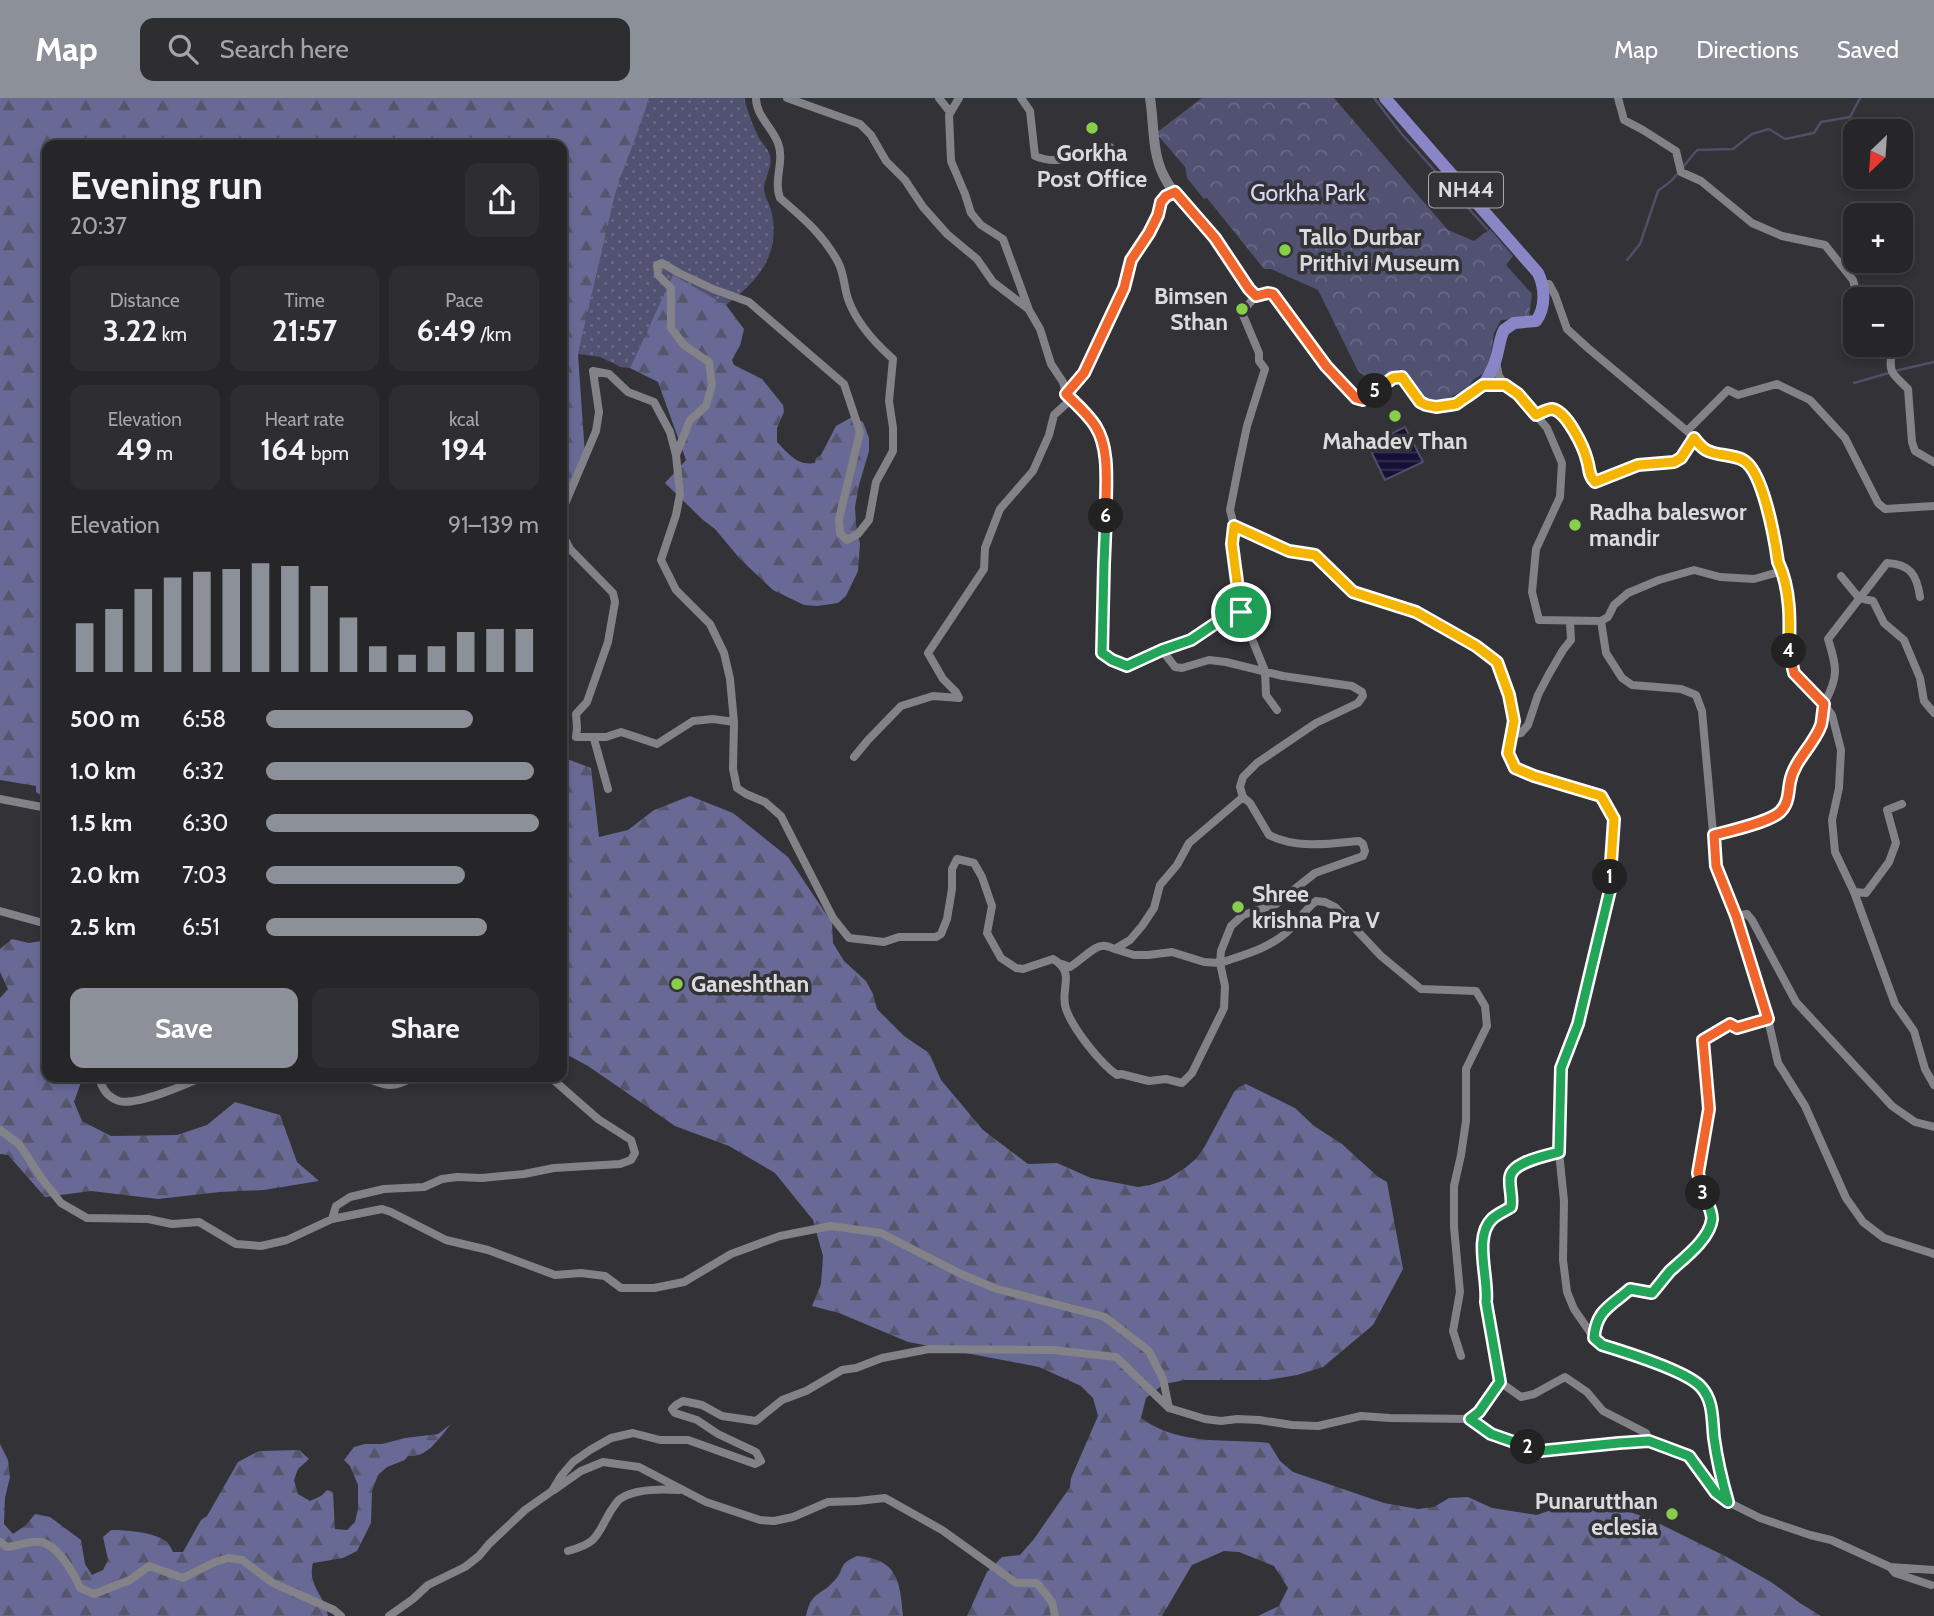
<!DOCTYPE html>
<meta charset="utf-8">
<style>
body{margin:0;font-family:Cabin,sans-serif;background:#2e2e31;color:#f1f3f6;height:100vh;display:flex;flex-direction:column;font-size:26px;white-space:nowrap}
*{box-sizing:border-box;margin:0}
p{font-size:23px;color:#a4a5a8}
.icon{flex:none;width:38px;height:38px;fill:none;stroke:currentColor;stroke-width:2;stroke-linecap:round;stroke-linejoin:round}
.map{position:relative;flex:1;overflow:hidden}
.side{position:absolute;left:42px;top:42px;width:525px;height:942px;display:flex;flex-direction:column;background:#262629;border-radius:14px;box-shadow:0 4px 10px #0003,0 0 0 2px #424346}
.side>*{flex:none}
.needle{width:46px;rotate:205deg}
.controls{position:absolute;left:1843px;top:21px;display:grid;gap:14px}
.controls a{display:grid;place-items:center;width:70px;height:70px;border-radius:14px;background:#262629;box-shadow:0 4px 10px #0003,0 0 0 2px #424346;font-size:35px}
.pin{position:absolute;display:grid;place-items:center;width:60px;height:60px;color:#fff;margin:-30px;border:4px solid #fff;border-radius:50%;box-shadow:0 2px 7px #0007}
.km{position:absolute;width:35px;height:35px;margin:-18px;border-radius:50%;background:#222;color:#fff;font-size:19px;line-height:35px;text-align:center}
.round{display:grid;place-items:center;flex:none;width:74px;height:74px;border-radius:14px;background:#2e2e31}
.head{display:flex;align-items:center;justify-content:space-between;height:119px;padding:0 28px}
h1{font-size:38px;font-weight:700;line-height:52px}
.figures{display:grid;grid-template-columns:repeat(3,1fr);gap:10px;height:119px;padding:7px 28px}
.figures div{display:grid;align-content:center;border-radius:14px;background:#2e2e31;text-align:center}
.figures b{font-size:30px;font-weight:700}
.figures small{font-size:19px;font-weight:400}
.figures p{font-size:19px}
.chart{height:196px;padding:14px 28px}
.chart p{display:flex;justify-content:space-between}
.chart svg{width:100%;height:126px;margin-top:7px;stroke:#8c9099;stroke-width:6}
.action{display:flex;gap:14px;margin-top:auto;padding:14px 28px}
.action a{flex:1;height:80px;border-radius:14px;background:#8c9099;color:#fff;font-size:28px;font-weight:700;line-height:80px;text-align:center}
.action a+a{background:#2e2e31;color:#f1f3f6}
ul{padding:0 28px;list-style:none;font-size:23px}
li{display:grid;grid-template-columns:112px 84px 1fr;align-items:center;height:52px}
li i{height:18px;border-radius:9px;background:#8c9099}
header{display:flex;align-items:center;gap:42px;box-sizing:border-box;height:98px;padding:0 35px;background:#8c9099;color:#fff}
header strong{font-size:33px}
nav{display:flex;gap:38px;margin-inline-start:auto;font-size:24px}
.search{width:490px;height:63px;background:#2e2e31;display:flex;align-items:center;gap:18px;box-sizing:border-box;padding:0 24px;border-radius:14px;color:#a4a5a8;font-size:26px}
.map>svg:first-child{display:block}
</style>
<header>
<strong>Map</strong>
<div class="search"><svg class="icon" aria-label="search" viewBox="0 0 24 24"><circle cx="10" cy="10" r="6"/><path d="M15 15l6 6"/></svg>Search here</div>
<nav><a>Map</a><a>Directions</a><a>Saved</a></nav>
</header>
<div class="map">
<svg width="1934" height="1518" viewBox="0 0 1934 1518">
<defs>
<pattern id="grass-dots" width="8" height="8" patternUnits="userSpaceOnUse" patternTransform="scale(1.75)"><rect width="8" height="8" fill="#515172"/><path d="M2 2h.1M6 6h.1" fill="none" stroke="#696986" stroke-width="1.8" stroke-linecap="round"/></pattern>
<pattern id="forest-firs" width="22" height="20" patternUnits="userSpaceOnUse" patternTransform="scale(1.75)"><rect width="22" height="20" fill="#686995"/><path d="M5 1l3.5 6h-7zM16 11l3.5 6h-7z" fill="#55566c"/></pattern>
<pattern id="park-crowns" width="20" height="18" patternUnits="userSpaceOnUse" patternTransform="scale(1.75)"><rect width="20" height="18" fill="#515172"/><path d="M2 6a3 3 0 1 1 6 0M12 15a3 3 0 1 1 6 0" fill="none" stroke="#696986"/></pattern>
<pattern id="water-rules" width="6" height="5" patternUnits="userSpaceOnUse" patternTransform="scale(1.75)"><rect width="6" height="5" fill="#151136"/><path d="M0 2.5h6" fill="none" stroke="#363353"/></pattern>
</defs>
<rect width="100%" height="100%" fill="#323237"/>
<path fill="url(#grass-dots)" d="M649 0H745V4C749 16 753 29 759 40 762 45 769 52 770 58 773 69 764 80 764 90 764 98 771 108 772 116 780 158 758 183 726 207L673 178 630 270 621 269 600 259 578 256 615 97C625 64 640 33 649 0Z"/>
<path fill="url(#forest-firs)" d="M0 0H649C640 33 625 64 615 97L578 256 585 357 562 408V47H47V701L36 694V688L0 682Z
M673 177 726 207 744 231 740 248 732 262 734 267 762 281 783 307 784 314 777 330V344C789 356 797 368 815 365L816 360 821 357 836 328 852 319 863 324 869 340V353L859 387 855 409 856 426 860 446 858 473 846 498 838 505 817 508 804 507 773 492 740 461 715 431 703 422 665 385 686 362 658 284 630 270Z
M562 659 591 670 599 739 628 732 654 712 690 698 733 715 788 759 832 825 833 845 844 863 866 883 873 896 877 911 904 938 929 955 941 982 983 1032 1028 1066 1057 1065 1091 1080 1138 1089 1150 1087 1168 1081 1185 1070 1197 1060 1205 1048 1234 994 1239 989 1246 986 1295 1010 1314 1028 1342 1046 1377 1078 1387 1084 1403 1171 1373 1227 1323 1269 1297 1277 1267 1282H1185L1164 1286 1146 1300 1141 1320C1147 1324 1153 1328 1160 1331 1194 1346 1233 1341 1269 1345L1280 1363 1293 1374 1384 1405 1418 1411 1434 1409 1449 1400 1468 1399 1492 1410 1537 1417 1579 1402 1610 1407 1650 1421 1725 1458 1771 1484 1800 1505 1821 1518H1258L1279 1508 1288 1490 1274 1468 1239 1454 1224 1453 1192 1467 1162 1518H967L987 1474 1002 1459 1020 1457 1034 1441 1070 1389 1071 1380 1098 1318 1093 1300 1081 1288 1039 1269 908 1244 839 1215 812 1208 821 1186 823 1158 813 1122 775 1075 729 1048 675 1028 588 968 562 954Z
M12 841 29 845 47 842V978H81V984L74 1004 82 1023 111 1038 177 1037 207 1027 235 1004 280 1017 297 1064 319 1083 264 1092 220 1094 158 1101 91 1093 45 1099 8 1057 0 1056V900L8 891 0 874V851Z
M451 1326C439 1340 428 1360 408 1358L405 1362 387 1369 378 1377 372 1393 371 1425 357 1453 343 1460 313 1465C307 1487 325 1498 328 1518H0V1346L8 1362 10 1379 5 1400 4 1426 13 1436 26 1427 35 1416 50 1419 81 1442 85 1466 92 1477 103 1472 108 1462 103 1439 111 1432C126 1432 155 1434 167 1444 170 1447 171 1451 173 1454H183L201 1422 207 1418 238 1364 259 1353 299 1352 309 1361 298 1371 294 1382 298 1396 310 1403 321 1398 327 1392 333 1394 335 1431 347 1432 355 1424 358 1411V1387L350 1368 344 1362 354 1349 365 1346H382L405 1340 438 1336Z
M857 1458C897 1461 900 1482 903 1518H806C811 1493 821 1498 834 1483 846 1471 836 1467 857 1458Z"/>
<path fill="url(#park-crowns)" d="M1202 0H1334L1448 132 1474 143 1490 131 1513 158 1506 167 1532 196 1529 220 1501 222 1494 235 1489 267 1484 275 1473 282 1467 292 1437 304 1426 303 1400 271 1373 285 1358 273 1318 192 1271 171H1264L1207 100 1204 101 1187 80 1185 69 1156 35Z"/>
<path fill="url(#water-rules)" stroke="#504e68" stroke-width="2" d="M1405 329 1423 364 1385 382 1368 347Z"/>
<g fill="none" stroke-linecap="round" stroke-linejoin="round">
<path stroke="#504e68" stroke-width="2.5" d="M1374 0 1401 35 1487 131
M1683 69 1697 52 1733 51 1752 36 1769 31 1785 41 1814 35 1821 24 1850 19 1860 0
M1627 162 1640 146 1658 93 1671 83 1679 74
M1854 285 1899 272 1934 264"/>
<path stroke="#828288" stroke-width="8" d="M787 0 860 26 871 37 886 63 905 82 923 109 947 136 977 161 993 184 1027 210
M939 0 950 14
M959 0 949 17 951 63 965 96 971 115 981 127 1003 141 1029 212 1040 231 1051 266 1063 284 1066 295 1097 330 1107 362 1105 387 1106 427 1104 466 1102 555 1112 563 1127 568 1162 552
M1021 0 1030 13 1035 58C1058 69 1087 55 1110 49
M1618 0 1624 22 1643 32 1676 53 1681 74 1701 83 1752 125 1782 138 1825 147 1853 182 1858 201
M1541 186H1549L1555 197 1567 231 1589 251 1687 333 1706 352 1736 359 1746 363 1754 373 1765 405 1778 464 1782 473 1790 516 1789 559 1793 575 1824 606 1832 617 1841 652 1839 690 1832 722 1835 754 1854 794 1895 906 1914 933 1925 971 1934 987
M1256 198 1247 208 1243 217 1259 255V263L1265 271 1247 328 1239 366 1230 412 1234 428 1289 453 1315 457 1353 494 1416 514 1476 548 1497 564 1509 597 1514 623 1508 655 1515 670 1534 678 1601 698 1614 721 1610 792 1578 926 1561 970 1559 1054 1564 1103 1563 1162 1567 1194 1574 1211 1594 1240 1602 1247C1625 1254 1687 1273 1701 1289 1714 1304 1712 1323 1714 1340 1716 1362 1723 1383 1728 1404
M1892 247C1890 274 1887 271 1908 291L1912 344 1915 353 1934 364
M1496 264 1499 278 1505 287
M1483 287H1505L1518 296 1547 330 1562 365 1560 399 1536 451 1532 494 1539 522 1601 523 1606 555 1622 580 1632 587 1681 591 1696 597 1702 613 1716 768 1741 835 1748 862 1768 921 1778 965 1805 1008 1846 1100 1863 1124 1884 1140 1934 1156
M1536 317C1541 315 1547 311 1552 311 1567 312 1584 350 1587 362 1590 371 1588 377 1595 384L1638 367 1673 364 1681 360 1694 340
M1687 333 1728 292 1738 297 1777 286 1810 302 1845 340 1878 405 1885 411 1934 408
M676 357 690 322 706 308 712 287 709 264 684 247 671 230V190L658 177 657 167 662 165 679 175 713 191 749 204 844 286 860 334 839 421 840 435 847 442 858 436 869 422 876 384 893 353V330L889 303 893 261C875 245 856 224 848 201 844 189 844 175 838 164 823 136 803 120 780 100 773 82 785 63 778 45 772 29 756 18 756 0
M562 413 596 333 599 314 593 273 609 276 628 294 654 304 670 334 676 357 680 396 676 417 661 462 676 492 710 526 724 555 730 581 734 624 733 671 737 690 746 696 765 704 781 718 833 820 849 840 884 844 899 839H936L941 836 947 821 952 791V771L957 761 974 765 982 779 992 808 987 835 1001 860 1016 870 1023 871 1053 861C1077 875 1059 891 1066 911 1073 931 1100 965 1117 977L1121 976 1149 983 1166 981 1182 985 1192 975 1224 910 1225 888 1220 865C1243 857 1271 850 1289 832 1298 822 1305 812 1316 803L1325 804 1335 809 1381 858 1421 891 1476 893 1485 908 1487 928 1466 971V1023L1461 1057 1454 1088V1129L1460 1194 1453 1233 1461 1258
M1234 428 1232 446 1241 514 1265 573 1266 597 1277 612
M562 435 570 451 613 495 615 504 608 544 587 604 576 616 577 630 576 639H606L621 634 657 646 693 623 713 621 734 624
M1841 478 1859 500 1873 503 1884 525 1904 542 1920 580 1924 603 1934 615
M1601 523 1608 519 1614 507 1628 495 1659 482 1694 472 1720 479 1754 481 1782 473
M1824 606C1839 578 1837 570 1828 541L1887 465C1910 466 1917 477 1920 499
M1511 637 1521 635 1528 627 1538 597 1549 576 1563 552 1571 542 1570 524
M594 641 608 691
M854 659 868 642 901 608 933 598 959 600 956 594 943 581 928 555 984 471 985 450 1000 411 1033 373 1049 337 1054 317 1067 305 1066 295 1084 275 1124 190 1131 162 1149 135 1158 117 1161 104 1166 98 1175 94
M0 701 47 710
M1714 737C1731 732 1768 726 1781 713 1792 702 1789 686 1794 672 1800 657 1812 644 1820 630 1823 623 1822 616 1824 609
M1854 794 1866 795 1889 764 1896 745 1887 712 1902 706
M0 813 47 826
M1736 818 1747 816 1752 822 1796 904 1892 1008 1915 1024 1934 1029
M1115 851 1134 857H1148L1172 854 1204 864 1220 865 1221 853 1231 828 1243 817 1276 806 1315 775 1363 758 1365 753 1363 746 1359 743C1329 746 1297 751 1269 737L1250 705 1243 699 1240 689 1243 679 1257 665 1316 625 1358 605 1363 598 1362 594 1352 588 1283 578 1226 564 1209 562 1182 570 1175 569 1162 552 1191 542 1229 517 1241 514
M1062 866 1070 869C1079 864 1094 848 1102 848 1107 847 1111 850 1115 851L1130 842 1142 828 1154 810 1160 787 1177 767 1189 745 1243 699
M99 978C101 989 107 999 119 1003 136 1008 188 986 204 978
M363 978C385 989 393 991 415 978
M0 1032 19 1046 42 1081 61 1105 87 1120 148 1121 172 1126 199 1124 236 1146 261 1148 287 1142 332 1121 382 1111 391 1114 446 1142 488 1152 555 1177 581 1175 605 1178 621 1190H654L684 1184 731 1156 780 1138 831 1128 881 1135 961 1176 997 1191 1105 1219 1149 1253 1163 1281 1169 1310 1205 1321 1221 1323 1237 1321 1259 1322 1292 1327 1318 1328 1361 1318 1390 1320 1470 1321 1491 1336 1540 1353 1619 1345 1649 1343 1690 1358 1716 1395 1728 1404 1760 1420 1810 1437 1831 1442 1890 1469 1934 1472
M332 1121 336 1108 350 1099 384 1091 424 1089 442 1081 457 1079 482 1080 524 1076 554 1070 620 1066 631 1062 635 1055 631 1042 598 1021 549 978
M1594 1240C1596 1212 1611 1208 1630 1191L1652 1195 1670 1174 1690 1155 1711 1126 1712 1118 1710 1110 1704 1097 1698 1075 1709 1011 1703 942 1729 926 1737 930 1768 921
M1500 1284 1521 1299 1534 1296 1565 1279 1587 1294 1603 1313 1646 1335 1649 1343
M1470 1321 1479 1314 1500 1284 1486 1204C1489 1181 1473 1139 1492 1121 1497 1116 1505 1113 1511 1109 1514 1099 1509 1090 1510 1080 1511 1064 1546 1058 1559 1054
M554 1392 581 1373 603 1364 639 1369 706 1404 760 1422 774 1423 793 1419 828 1404 858 1403 885 1400 942 1432 1016 1485H1037L1052 1504 1055 1518
M0 1444 7 1449C17 1448 31 1442 41 1444 58 1447 74 1476 80 1490L94 1496 130 1482 149 1468 183 1480 215 1464 228 1460 242 1462 273 1485 334 1512 341 1518
M568 1453C597 1445 596 1439 610 1414 613 1410 616 1404 620 1401 634 1391 663 1391 679 1392
M1890 1469 1895 1475 1931 1487
M389 1518 413 1501 428 1487 465 1469 479 1458 489 1446 525 1412 552 1393 561 1378 573 1364 590 1352 611 1340 633 1335 660 1342H688L755 1366 761 1363 756 1354 718 1336 697 1322 675 1315 672 1311 676 1307 683 1303 702 1307 722 1318 756 1323 782 1302 806 1293 842 1272 856 1270 882 1260 929 1251 1053 1252 1116 1259 1169 1310"/>
<path stroke="#828288" stroke-width="10" d="M1150 0C1154 24 1152 52 1162 74 1173 100 1199 119 1216 141 1230 159 1239 182 1256 198"/>
<path stroke="#8986c8" stroke-width="12" d="M1256 198 1268 195 1273 196 1326 268 1356 300 1363 302 1393 280 1398 279C1411 283 1412 299 1423 305 1441 316 1470 301 1482 288 1487 283 1490 275 1493 269 1499 257 1498 244 1504 232L1514 225 1536 223C1546 210 1545 189 1538 175L1385 0"/>
</g>
<g fill="none" stroke-linecap="round" stroke-linejoin="round">
<defs>
<path id="split-1" d="M1241 514 1232 446 1234 428 1289 453 1315 457 1353 494 1416 514 1476 548 1497 564 1509 597 1514 623 1508 655 1515 670 1534 678 1601 698 1614 721 1610 779"/>
<path id="split-2" d="M1528 1349 1491 1336 1470 1321 1479 1314 1500 1284 1486 1204C1489 1181 1473 1139 1492 1121 1497 1116 1505 1113 1511 1109 1513 1099 1509 1090 1510 1080 1511 1064 1546 1058 1559 1054L1561 970 1578 926 1610 792V779"/>
<path id="split-3" d="M1528 1349 1540 1353 1619 1345 1649 1343 1689 1358 1716 1395 1728 1404C1722 1383 1717 1362 1714 1340 1712 1323 1714 1303 1701 1289 1687 1273 1625 1254 1602 1247L1594 1240C1596 1212 1611 1208 1630 1191L1652 1195C1658 1188 1664 1180 1670 1173 1683 1161 1710 1141 1712 1121 1712 1112 1707 1104 1703 1095"/>
<path id="split-4" d="M1703 1095 1698 1075 1709 1011 1703 942 1730 926 1737 930 1768 921 1736 818 1716 768 1714 737C1730 733 1769 724 1780 714 1789 705 1788 695 1790 684 1794 662 1814 647 1821 627 1822 624 1823 611 1824 606L1794 575 1789 553"/>
<path id="split-5" d="M1375 293 1393 280 1402 279 1420 304 1426 307 1436 309 1456 306 1483 287H1505L1518 296 1536 317C1541 315 1547 311 1552 311 1567 313 1584 350 1587 362 1590 371 1588 377 1595 384L1638 367 1674 364 1681 360 1694 340C1697 344 1701 349 1706 352 1716 358 1732 356 1743 362 1763 372 1775 442 1778 464 1791 491 1790 524 1789 553"/>
<path id="split-6" d="M1106 418C1105 392 1111 353 1096 329 1089 317 1076 306 1066 296L1084 275 1124 190 1131 162 1149 135 1158 117 1161 104 1166 98 1175 94 1215 140 1249 191 1256 198 1268 195 1273 196 1326 268 1356 300 1363 302 1375 293"/>
<path id="split-7" d="M1106 418 1104 466 1102 555 1112 562 1127 568 1162 552 1191 542 1228 517 1241 514"/>
</defs>
<use href="#split-1" stroke="#fff" stroke-width="14"/>
<use href="#split-2" stroke="#fff" stroke-width="14"/>
<use href="#split-3" stroke="#fff" stroke-width="14"/>
<use href="#split-4" stroke="#fff" stroke-width="14"/>
<use href="#split-5" stroke="#fff" stroke-width="14"/>
<use href="#split-6" stroke="#fff" stroke-width="14"/>
<use href="#split-7" stroke="#fff" stroke-width="14"/>
<use href="#split-1" stroke="#f5b400" stroke-width="9"/>
<use href="#split-2" stroke="#22a559" stroke-width="9"/>
<use href="#split-3" stroke="#22a559" stroke-width="9"/>
<use href="#split-4" stroke="#f0652b" stroke-width="9"/>
<use href="#split-5" stroke="#f5b400" stroke-width="9"/>
<use href="#split-6" stroke="#f0652b" stroke-width="9"/>
<use href="#split-7" stroke="#22a559" stroke-width="9"/>
</g>
<g fill="#87cf4b" stroke="#323237" stroke-width="2.5">
<circle cx="1092" cy="30" r="7"/>
<circle cx="1285" cy="152" r="7"/>
<circle cx="1242" cy="211" r="7"/>
<circle cx="1395" cy="318" r="7"/>
<circle cx="1575" cy="427" r="7"/>
<circle cx="1238" cy="809" r="7"/>
<circle cx="677" cy="886" r="7"/>
<circle cx="1672" cy="1416" r="7"/>
</g>
<g text-anchor="middle" stroke-width="7" stroke-linejoin="round" paint-order="stroke">
<rect fill="#323237" stroke="#a8a8ac" stroke-width="2" x="1429" y="74.5" width="74" height="35" rx="5"/>
<g font-size="21" font-weight="bold" fill="#dbdbde">
<text x="1466" y="99">NH44</text>
</g>
<g font-size="23" font-weight="bold" fill="#dbdbde" stroke="#323237" text-anchor="start">
<text x="1092" y="63" text-anchor="middle">Gorkha<tspan x="1092" dy="26">Post Office</tspan></text>
<text x="1299" y="147">Tallo Durbar<tspan x="1299" dy="26">Prithivi Museum</tspan></text>
<text x="1228" y="206" text-anchor="end">Bimsen<tspan x="1228" dy="26">Sthan</tspan></text>
<text x="1395" y="351" text-anchor="middle">Mahadev Than</text>
<text x="1589" y="422">Radha baleswor<tspan x="1589" dy="26">mandir</tspan></text>
<text x="1252" y="804">Shree<tspan x="1252" dy="26">krishna Pra V</tspan></text>
<text x="691" y="894">Ganeshthan</text>
<text x="1658" y="1411" text-anchor="end">Punarutthan<tspan x="1658" dy="26">eclesia</tspan></text>
</g>
<g font-size="23" fill="#d6d8f4" stroke="#323237">
<text x="1308" y="103">Gorkha Park</text>
</g>
</g>
</svg>
<div class="controls">
<a><svg class="needle" viewBox="-14 -14 28 28"><path d="M0-13l5 13h-10z" fill="#e53935"/><path d="M0 13l5-13h-10z" fill="#a4a5a8"/></svg></a>
<a>+</a>
<a>−</a>
</div>
<div class="pin" style="left:1241px;top:514px;background:#1e9e55"><svg class="icon" aria-label="arrive" viewBox="0 0 24 24"><path d="M6 21V4h12l-3 4 3 4H6"/></svg></div>
<b class="km" style="left:1610px;top:779px">1</b>
<b class="km" style="left:1528px;top:1349px">2</b>
<b class="km" style="left:1703px;top:1095px">3</b>
<b class="km" style="left:1789px;top:553px">4</b>
<b class="km" style="left:1375px;top:293px">5</b>
<b class="km" style="left:1106px;top:418px">6</b>
<section class="side">
<div class="head"><div><h1>Evening run</h1><p>20:37</p></div><a class="round"><svg class="icon" aria-label="share" viewBox="0 0 24 24"><path d="M12 15V3M7 8l5-5 5 5M5 13v7h14v-7"/></svg></a></div>
<div class="figures">
<div><p>Distance</p><b>3.22<small> km</small></b></div>
<div><p>Time</p><b>21:57</b></div>
<div><p>Pace</p><b>6:49<small> /km</small></b></div>
</div>
<div class="figures">
<div><p>Elevation</p><b>49<small> m</small></b></div>
<div><p>Heart rate</p><b>164<small> bpm</small></b></div>
<div><p>kcal</p><b>194</b></div>
</div>
<div class="chart"><p><span>Elevation</span>91–139 m</p>
<svg viewBox="0 0 160 44" preserveAspectRatio="none"><path d="M5 44V27M15 44V22M25 44V15M35 44V11M45 44V9M55 44V8M65 44V6M75 44V7M85 44V14M95 44V25M105 44V35M115 44V38M125 44V35M135 44V30M145 44V29M155 44V29"/></svg>
</div>
<ul>
<li><b>500 m</b>6:58<i style="width:76%"></i></li>
<li><b>1.0 km</b>6:32<i style="width:98%"></i></li>
<li><b>1.5 km</b>6:30<i style="width:100%"></i></li>
<li><b>2.0 km</b>7:03<i style="width:73%"></i></li>
<li><b>2.5 km</b>6:51<i style="width:81%"></i></li>
</ul>
<div class="action"><a>Save</a><a>Share</a></div>
</section>
</div>
